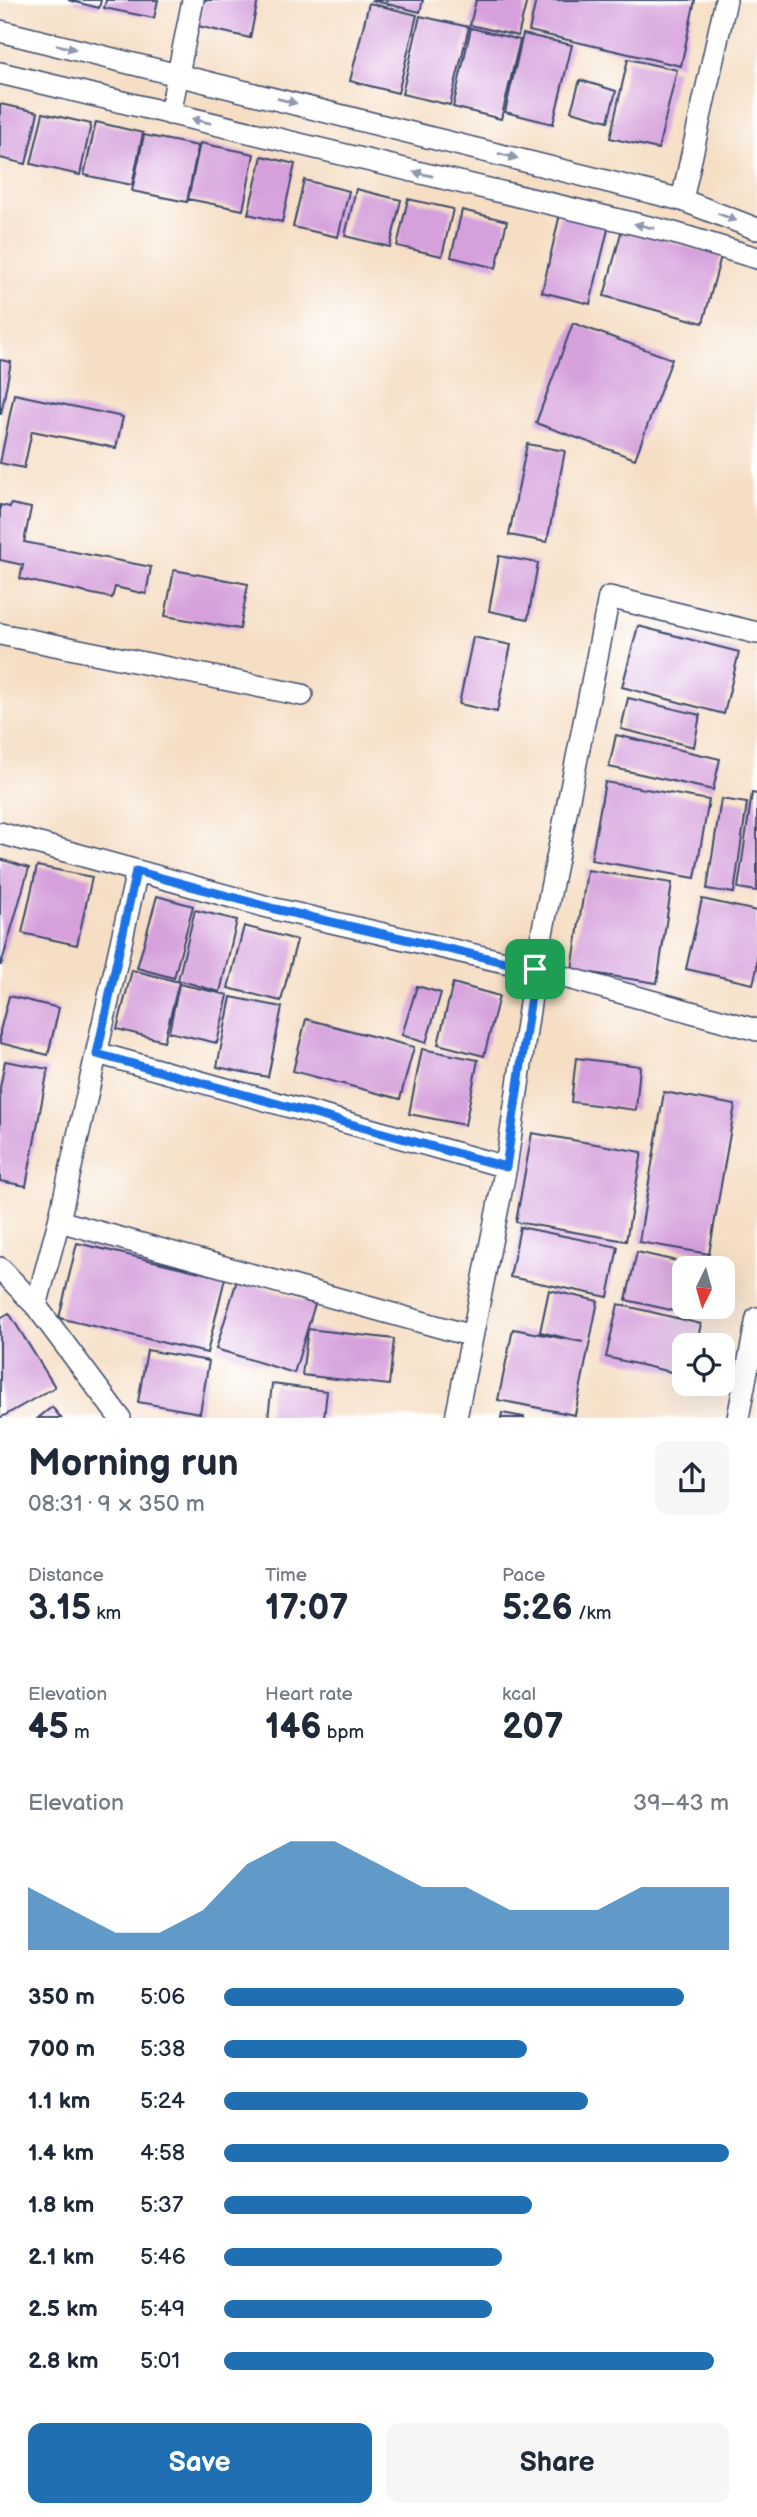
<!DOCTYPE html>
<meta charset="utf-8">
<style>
body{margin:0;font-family:"Balsamiq Sans",sans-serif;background:#f6f6f7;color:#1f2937;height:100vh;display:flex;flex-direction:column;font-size:26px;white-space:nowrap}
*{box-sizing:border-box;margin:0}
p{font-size:23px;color:#747a83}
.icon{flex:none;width:38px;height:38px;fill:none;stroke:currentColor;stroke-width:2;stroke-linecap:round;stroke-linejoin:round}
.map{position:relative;height:1418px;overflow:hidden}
.side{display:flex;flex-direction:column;background:#fff;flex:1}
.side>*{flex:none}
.needle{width:46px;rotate:185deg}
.tools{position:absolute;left:672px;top:1256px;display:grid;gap:14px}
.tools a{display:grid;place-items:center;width:63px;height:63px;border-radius:14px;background:#fff;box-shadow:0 7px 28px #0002;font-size:35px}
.pin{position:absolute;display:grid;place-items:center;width:60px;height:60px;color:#fff;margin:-30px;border-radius:14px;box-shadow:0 4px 10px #0006}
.round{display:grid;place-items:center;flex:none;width:74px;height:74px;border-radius:14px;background:#f6f6f7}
.headline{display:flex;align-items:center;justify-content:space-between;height:119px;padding:0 28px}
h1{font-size:38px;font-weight:600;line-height:52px}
.metrics{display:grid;grid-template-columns:repeat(3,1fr);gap:10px;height:119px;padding:7px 28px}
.metrics div{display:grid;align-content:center}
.metrics b{font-size:35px;font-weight:600}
.metrics small{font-size:19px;font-weight:400}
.metrics p{font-size:19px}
.chart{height:196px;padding:14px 28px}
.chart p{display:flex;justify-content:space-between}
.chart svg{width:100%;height:126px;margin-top:7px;fill:#1f6fb2;opacity:.7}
.cta{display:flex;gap:14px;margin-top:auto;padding:14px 28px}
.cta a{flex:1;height:80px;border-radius:14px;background:#1f6fb2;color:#fff;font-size:28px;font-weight:600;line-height:80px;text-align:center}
.cta a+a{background:#f6f6f7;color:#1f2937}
ul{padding:0 28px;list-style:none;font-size:23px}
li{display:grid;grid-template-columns:112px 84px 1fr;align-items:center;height:52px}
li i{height:18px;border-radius:9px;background:#1f6fb2}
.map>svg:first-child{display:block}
</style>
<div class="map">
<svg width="757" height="1418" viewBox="0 0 757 1418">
<rect width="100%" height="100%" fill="#fff"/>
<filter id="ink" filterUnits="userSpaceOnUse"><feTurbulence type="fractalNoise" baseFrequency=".0143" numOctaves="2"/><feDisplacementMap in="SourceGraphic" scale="14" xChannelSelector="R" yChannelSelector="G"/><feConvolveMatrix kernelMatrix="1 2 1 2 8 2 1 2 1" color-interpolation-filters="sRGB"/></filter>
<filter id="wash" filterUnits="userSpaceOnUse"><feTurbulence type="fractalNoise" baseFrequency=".00686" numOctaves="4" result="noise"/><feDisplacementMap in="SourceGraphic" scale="28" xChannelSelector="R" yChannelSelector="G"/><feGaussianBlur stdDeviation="1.57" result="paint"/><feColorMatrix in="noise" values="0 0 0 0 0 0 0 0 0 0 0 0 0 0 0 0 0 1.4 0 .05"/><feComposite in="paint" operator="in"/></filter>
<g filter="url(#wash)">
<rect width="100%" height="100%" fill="#f5dec4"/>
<g id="blocks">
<path fill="#d5a0dc" d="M68 0H101L99 8Z
M106 0H158L154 18 104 8Z
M204 0H258L250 38 198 26Z
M371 0H423L420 12Z
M476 0H527L518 36 470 25Z
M536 0H695L681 66 529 31Z
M369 3 417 15 398 93 350 81Z
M420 16 469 27 450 105 402 94Z
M471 28 520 40 501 119 453 107Z
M523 34 572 45 553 124 505 112Z
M628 59 677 70 658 149 610 138Z
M580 80 616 91 608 121 571 111Z
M0 104 38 112 26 164 0 158Z
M43 113 91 124 80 175 31 164Z
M96 122 143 133 132 185 84 175Z
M144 135 198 146 187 202 132 191Z
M200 143 254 154 243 210 188 199Z
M262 156 295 164 282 222 248 214Z
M304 180 349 191 338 237 293 227Z
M356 189 401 200 390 247 345 236Z
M408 199 453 209 442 256 397 246Z
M462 210 507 221 496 268 451 257Z
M560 214 609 225 590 304 542 292Z
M622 229 721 256 703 323 604 296Z
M573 323 672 359 635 459 536 423Z
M0 360 11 362 1 414H0Z
M14 394 123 417 116 448 32 431 24 468 0 463Z
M527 444 565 451 547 542 509 535Z
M11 504 31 508 24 542 151 567 146 594 115 587 112 598 20 579 23 565 0 560V505L10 507Z
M499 556 538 563 528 619 489 611Z
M174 570 248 584 240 629 165 616Z
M638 626 739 652 724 714 622 687Z
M473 637 511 645 497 712 459 704Z
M628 698 700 715 694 747 621 729Z
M616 735 720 759 713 790 609 767Z
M605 782 709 800 695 878 591 860Z
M752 793 757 794V891L738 888Z
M721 799 747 803 734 893 707 889Z
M0 859 29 868 1 965H0Z
M37 866 92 877 77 945 22 933Z
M587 870 672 883 657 983 572 970Z
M157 896 193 906 174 978 137 968Z
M702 899 757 911V968L753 984 686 969Z
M195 910 237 920 220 992 178 980Z
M244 926 297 940 281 1001 228 988Z
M132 970 179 982 164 1041 117 1029Z
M453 983 499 996 484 1056 438 1044Z
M179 984 228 995 217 1043 169 1032Z
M417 986 441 993 426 1043 402 1035Z
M9 996 59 1008 48 1055 0 1043V1031Z
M231 997 282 1007 268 1077 217 1067Z
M306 1019 414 1047 400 1099 293 1071Z
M422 1049 478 1060 465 1125 409 1114Z
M576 1058 640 1066 636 1110 571 1102Z
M5 1061 48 1069 26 1186 0 1181V1088Z
M664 1092 735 1105 709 1254 639 1242Z
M532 1133 642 1152 626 1241 516 1222Z
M520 1227 618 1247 608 1297 510 1277Z
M77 1243 225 1278 207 1353 59 1318Z
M637 1252 707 1268 684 1269V1307H694L693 1315 626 1300Z
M237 1280 315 1304 294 1373 216 1349Z
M549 1290 598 1301 575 1415 498 1400 513 1329 583 1342 540 1332Z
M618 1304 701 1324 696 1346H684V1375L606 1357Z
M9 1313 55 1387 0 1418V1318Z
M308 1329 394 1339 389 1385 302 1375Z
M147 1350 209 1361 200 1413 138 1402Z
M272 1384 327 1391 324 1418H268Z
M52 1407 61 1418H38Z
M502 1413 524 1417V1418H501Z"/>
</g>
</g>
<g filter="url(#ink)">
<use href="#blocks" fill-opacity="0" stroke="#3c496d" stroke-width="2"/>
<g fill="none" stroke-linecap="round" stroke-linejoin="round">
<defs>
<path id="street" d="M0 31 682 200 757 229
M0 73 674 233 757 258
M170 114 193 0
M682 200 726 0
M0 634 302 695
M0 833 275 909 535 969 757 1030
M97 1053 506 1167
M59 1221 472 1336
M0 1268 36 1306 120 1418
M36 1306 59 1221 137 871
M456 1418 506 1167 535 969 609 597 757 633
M738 1418 757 1318"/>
</defs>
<use href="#street" stroke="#3c496d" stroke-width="24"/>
<use href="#street" stroke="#fff" stroke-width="21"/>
</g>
<defs><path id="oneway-solid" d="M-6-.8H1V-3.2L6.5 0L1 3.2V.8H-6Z" transform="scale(1.75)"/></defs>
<g fill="#8d97ae">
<use href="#oneway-solid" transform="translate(66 47) rotate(13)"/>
<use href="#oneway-solid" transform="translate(287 101) rotate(14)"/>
<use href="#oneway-solid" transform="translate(201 121) rotate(-167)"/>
<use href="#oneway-solid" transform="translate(508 156) rotate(14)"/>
<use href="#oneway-solid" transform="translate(423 174) rotate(-167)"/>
<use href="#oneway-solid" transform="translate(727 217) rotate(21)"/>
<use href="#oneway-solid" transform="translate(644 226) rotate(-167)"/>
</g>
</g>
<g fill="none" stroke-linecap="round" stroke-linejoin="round" filter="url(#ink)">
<defs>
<path id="route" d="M136 871 275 909 535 969 506 1167 97 1054Z"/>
</defs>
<use href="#route" stroke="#fff" stroke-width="14"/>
<use href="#route" stroke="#1a73e8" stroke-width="9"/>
</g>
</svg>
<div class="tools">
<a><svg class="needle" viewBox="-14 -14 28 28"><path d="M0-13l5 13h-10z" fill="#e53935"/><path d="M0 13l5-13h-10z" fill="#747a83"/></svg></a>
<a><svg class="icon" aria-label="locate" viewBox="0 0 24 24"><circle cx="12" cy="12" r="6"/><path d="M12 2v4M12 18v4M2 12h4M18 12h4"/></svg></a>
</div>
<div class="pin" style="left:535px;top:969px;background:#1e9e55"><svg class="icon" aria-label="arrive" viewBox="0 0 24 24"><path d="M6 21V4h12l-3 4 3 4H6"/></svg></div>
</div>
<section class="side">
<div class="headline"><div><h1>Morning run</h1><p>08:31 · 9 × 350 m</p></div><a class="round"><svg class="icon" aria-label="share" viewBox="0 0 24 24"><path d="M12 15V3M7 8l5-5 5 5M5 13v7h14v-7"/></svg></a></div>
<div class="metrics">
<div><p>Distance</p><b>3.15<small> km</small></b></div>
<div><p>Time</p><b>17:07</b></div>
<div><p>Pace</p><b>5:26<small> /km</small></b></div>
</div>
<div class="metrics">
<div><p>Elevation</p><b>45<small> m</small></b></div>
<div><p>Heart rate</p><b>146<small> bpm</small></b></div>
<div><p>kcal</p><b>207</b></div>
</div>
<div class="chart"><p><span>Elevation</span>39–43 m</p>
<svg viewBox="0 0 160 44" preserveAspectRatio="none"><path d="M0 44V22L10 30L20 38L30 38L40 30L50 14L60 6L70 6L80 14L90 22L100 22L110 30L120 30L130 30L140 22L150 22L160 22V44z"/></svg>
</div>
<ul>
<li><b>350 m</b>5:06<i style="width:91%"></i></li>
<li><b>700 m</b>5:38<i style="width:60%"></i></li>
<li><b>1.1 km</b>5:24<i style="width:72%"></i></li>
<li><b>1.4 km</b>4:58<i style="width:100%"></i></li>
<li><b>1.8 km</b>5:37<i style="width:61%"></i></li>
<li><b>2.1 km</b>5:46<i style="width:55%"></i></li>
<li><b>2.5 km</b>5:49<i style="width:53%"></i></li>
<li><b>2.8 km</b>5:01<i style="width:97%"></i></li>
</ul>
<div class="cta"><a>Save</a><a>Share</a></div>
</section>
